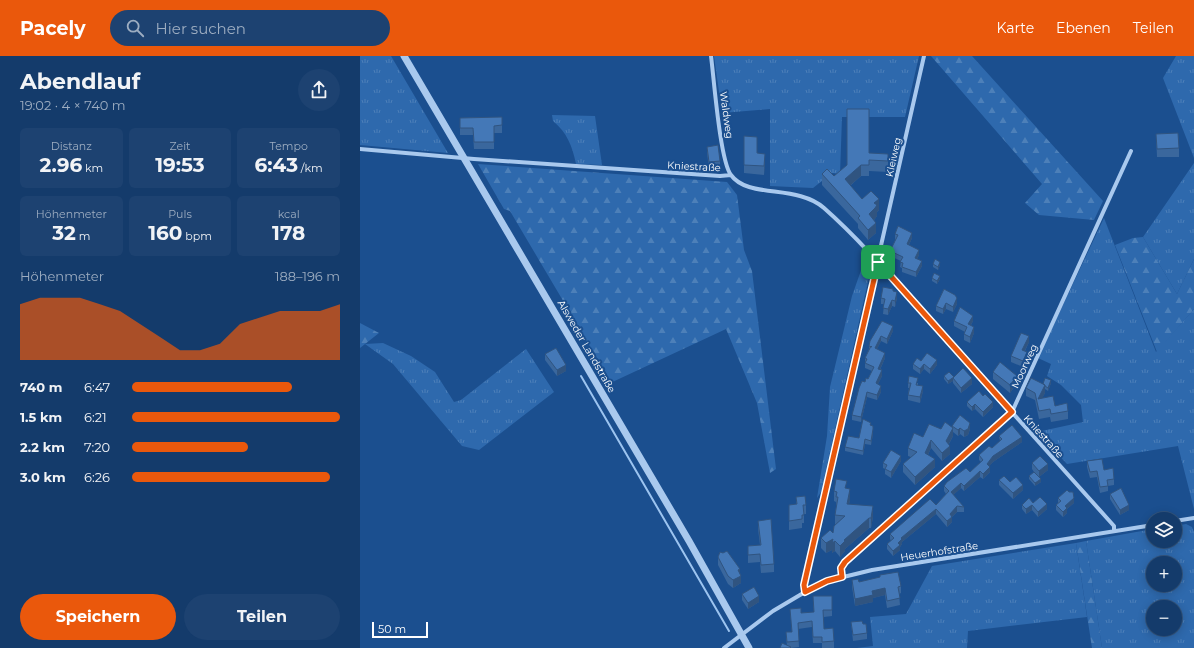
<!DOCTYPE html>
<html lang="de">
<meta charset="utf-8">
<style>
body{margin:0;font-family:Montserrat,sans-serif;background:#1d4271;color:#f1f3f6;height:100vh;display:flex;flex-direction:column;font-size:15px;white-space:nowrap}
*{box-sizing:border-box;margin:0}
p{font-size:13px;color:#9dadc1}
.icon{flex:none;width:22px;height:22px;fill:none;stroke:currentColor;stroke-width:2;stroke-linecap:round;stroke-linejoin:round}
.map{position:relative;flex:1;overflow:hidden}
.sheet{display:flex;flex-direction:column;background:#143b6b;width:360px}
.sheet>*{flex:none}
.tools{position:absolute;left:786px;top:456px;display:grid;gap:8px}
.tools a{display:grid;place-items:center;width:36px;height:36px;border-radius:50%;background:#143b6b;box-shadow:0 2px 10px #0003,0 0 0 1px #33557e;font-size:20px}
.scale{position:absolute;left:12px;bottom:10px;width:56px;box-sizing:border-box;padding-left:4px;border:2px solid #fff;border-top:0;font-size:11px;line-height:14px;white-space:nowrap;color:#fff;-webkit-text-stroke:3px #1b4f8f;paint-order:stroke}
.pin{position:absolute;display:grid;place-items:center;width:34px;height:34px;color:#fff;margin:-17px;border-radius:8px;box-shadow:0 2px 6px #0006}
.round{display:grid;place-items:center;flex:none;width:42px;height:42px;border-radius:21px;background:#1d4271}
.head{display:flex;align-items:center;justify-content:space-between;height:68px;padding:0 20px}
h1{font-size:22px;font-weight:700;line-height:30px}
.metrics{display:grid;grid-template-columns:repeat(3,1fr);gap:6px;height:68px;padding:4px 20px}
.metrics div{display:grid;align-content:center;border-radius:6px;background:#1d4271;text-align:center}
.metrics b{font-size:20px;font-weight:700}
.metrics small{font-size:11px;font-weight:400}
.metrics p{font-size:11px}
.chart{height:112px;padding:8px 20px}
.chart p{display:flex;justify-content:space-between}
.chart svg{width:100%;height:72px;margin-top:4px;fill:#ea580c;opacity:.7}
.primary-button{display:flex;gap:8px;margin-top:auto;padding:8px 20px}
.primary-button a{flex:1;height:46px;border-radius:24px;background:#ea580c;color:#fff;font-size:16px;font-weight:700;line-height:46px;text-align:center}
.primary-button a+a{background:#1d4271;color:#f1f3f6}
ul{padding:0 20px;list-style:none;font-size:13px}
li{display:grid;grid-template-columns:64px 48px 1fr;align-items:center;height:30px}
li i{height:10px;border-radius:5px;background:#ea580c}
header{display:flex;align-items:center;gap:24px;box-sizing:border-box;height:56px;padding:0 20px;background:#ea580c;color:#fff}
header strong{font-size:19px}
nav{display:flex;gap:22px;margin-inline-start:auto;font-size:14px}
.search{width:280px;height:36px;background:#1d4271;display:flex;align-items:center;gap:10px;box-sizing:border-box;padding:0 14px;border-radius:22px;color:#9dadc1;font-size:15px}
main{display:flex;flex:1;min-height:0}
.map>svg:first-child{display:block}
</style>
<header>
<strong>Pacely</strong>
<div class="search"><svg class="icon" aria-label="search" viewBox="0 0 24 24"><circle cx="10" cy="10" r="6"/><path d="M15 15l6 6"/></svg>Hier suchen</div>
<nav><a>Karte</a><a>Ebenen</a><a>Teilen</a></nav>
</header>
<main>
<section class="sheet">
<div class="head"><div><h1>Abendlauf</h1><p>19:02 · 4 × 740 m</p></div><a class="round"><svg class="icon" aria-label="share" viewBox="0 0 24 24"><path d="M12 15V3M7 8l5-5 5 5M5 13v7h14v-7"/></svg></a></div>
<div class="metrics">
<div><p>Distanz</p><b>2.96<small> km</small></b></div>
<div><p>Zeit</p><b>19:53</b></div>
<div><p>Tempo</p><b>6:43<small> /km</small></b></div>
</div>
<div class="metrics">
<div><p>Höhenmeter</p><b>32<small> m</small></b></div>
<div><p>Puls</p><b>160<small> bpm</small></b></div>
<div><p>kcal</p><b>178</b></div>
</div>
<div class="chart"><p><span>Höhenmeter</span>188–196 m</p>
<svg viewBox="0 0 160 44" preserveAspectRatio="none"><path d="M0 44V10L10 6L20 6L30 6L40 10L50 14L60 22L70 30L80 38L90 38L100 34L110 22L120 18L130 14L140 14L150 14L160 10V44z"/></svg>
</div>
<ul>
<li><b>740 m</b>6:47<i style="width:77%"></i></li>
<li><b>1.5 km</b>6:21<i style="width:100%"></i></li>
<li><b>2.2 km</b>7:20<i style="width:56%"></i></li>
<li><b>3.0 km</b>6:26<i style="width:95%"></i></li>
</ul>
<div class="primary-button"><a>Speichern</a><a>Teilen</a></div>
</section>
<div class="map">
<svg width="834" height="592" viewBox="0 0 834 592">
<defs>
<pattern id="grass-tufts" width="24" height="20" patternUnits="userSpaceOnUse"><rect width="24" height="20" fill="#2e69ad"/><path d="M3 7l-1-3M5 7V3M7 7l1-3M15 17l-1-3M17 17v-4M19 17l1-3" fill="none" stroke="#4d80b9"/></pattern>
<pattern id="forest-firs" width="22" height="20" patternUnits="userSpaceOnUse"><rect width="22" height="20" fill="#2e69ad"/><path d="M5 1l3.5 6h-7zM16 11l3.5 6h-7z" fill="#4d80b9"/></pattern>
</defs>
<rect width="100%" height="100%" fill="#1b4f8f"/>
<path fill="url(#grass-tufts)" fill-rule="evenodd" d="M0 0H31L88 97 0 89Z
M354 0H559L545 61H482L480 118 472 117 453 132 410 130V53L362 57Z
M816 0H834V102L803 22Z
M192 59 235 60 242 109 216 108C212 89 207 77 193 65Z
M834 107V203L817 238 783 181Z
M744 162 796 296 834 253V453L818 390 707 408 677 376 723 366 721 349 701 329 687 320 691 308 678 302Z
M505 203 511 212 461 436 457 442 467 380 470 331 492 240Z
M23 287 51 300 75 316 94 346 101 344 166 293 194 336 119 394 102 390 33 308 5 288Z
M826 468 832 471 834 476V592H742L726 485 793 473V485H815V470ZM793 507H815V529H793ZM793 551H815V573H793Z
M716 487 727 561 608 575 607 592H497L513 590 510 561 546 558 572 510Z"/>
<path fill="url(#forest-firs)" d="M571 0H612L743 145 734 164 679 159 665 147 682 128Z
M118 108 367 126 377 139 384 194 392 215 416 413 410 417 397 347 366 273 246 329 244 314 150 155 144 153Z
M783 181 817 238 834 203V253L797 296 755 189 773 182Z
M0 267 19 277 0 292Z
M726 485 742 592H732L716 487Z"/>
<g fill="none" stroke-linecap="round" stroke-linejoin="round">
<path stroke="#9cc4f0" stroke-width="2" d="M221 320 369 575"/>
<path stroke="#a9c9ee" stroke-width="4" d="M351 0C354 23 360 105 371 119 388 143 437 128 464 152 507 190 543 235 581 277 639 341 696 406 754 470V475
M0 93 114 103 360 120 371 119
M815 465 834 462
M482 521 481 512 485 506 652 356 771 95
M445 536 444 529 564 0
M364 592 413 555 445 536 467 525 512 514 793 469"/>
<path stroke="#a9c9ee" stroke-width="7" d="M44 0 329 485 389 592"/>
</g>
<path fill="#3a679d" d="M142 61V77H134V93H114L113 79H100V62Z
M796 78 819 92V101H797Z
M384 80 405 106 404 119 384 117Z
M347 91 360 105V111L349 112 347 97Z
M509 97 528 98V116L509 115V120H501L490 130 502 143 519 154 517 156V160L514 164 516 177 508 184 498 172V168L462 129V118L474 120Z
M535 178 552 182 549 189 559 199 557 203 562 210 556 221 542 216V212L540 211 541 205 530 200V195L536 184 535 183Z
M573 208 580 209 578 214 573 211Z
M572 222 580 223 577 228 572 225Z
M584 233 597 248 593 256 586 253 583 258 576 255V250Z
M521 242H537L535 251 532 250 528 259 523 258 524 248H521Z
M522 265 533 275 527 288 521 285 517 293 525 302 520 314 522 320 518 328 521 336 517 344 507 341 501 366 492 364V359L505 326 508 323 512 315 505 312V302L509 293V290Z
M594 265H613L611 269 614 277 610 287 604 284V278L605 276 594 270Z
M669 286 665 295 667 302 663 311 651 306V300Z
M185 298 206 315 197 320 185 304Z
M561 305 577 309 570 318 564 313 560 318 553 313V308Z
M633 316 657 327 650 337 633 323Z
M584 320 594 321 612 328 601 337 593 327V325L588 328 584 323Z
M548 327H558V329L563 335 560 347 548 344V339L549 332H548Z
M691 327 688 335 685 333V337L682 342 695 350 708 355V363L691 366 690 361 679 363 675 344 666 340V332L683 328Z
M623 340 633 351 623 361 615 353 612 355 607 350V346Z
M511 369 513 378 511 389 505 388 503 399 485 395V391L499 382Z
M592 370 610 373 608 379 604 381 600 378 598 380 593 376V380L589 388 590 398 582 405 571 392 568 399 575 411 555 429 543 416V408L551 401 548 400V392L563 381 581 373 592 371Z
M639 380 662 386 633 406 629 410 630 416 623 423 620 421 604 435 601 432 593 439 604 451V456H597L592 461V466L587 471 576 458 542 486V488L540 491V494L533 500 527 493V488L531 485 530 483V478L576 449 586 438 584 435V430L610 416 621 406 619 404V399L632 392 640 385Z
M541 405 531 422 525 418V413L523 412V407Z
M727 405 744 414 754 423V429L748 430V435L740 437 737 421 730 422 727 411Z
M672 407 688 414 679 421 681 426 675 430 669 423V420L674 416 672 413Z
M639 424 650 426 663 434 653 443 639 429Z
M487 432 490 444 489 448 513 461 511 472H509L485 493V495L480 501 475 495 472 497V494L466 497 461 492V482L473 477 475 469V459L476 451V446L474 445V435Z
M750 438 769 454 760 459 750 443Z
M436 441 446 449V458H444V467H442V472L429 474V449L436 448Z
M698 442 714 447 707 453V457L703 461 696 454V449L698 447Z
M673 447 687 453 678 461 672 454 666 458 662 453V449Z
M398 465 414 508V516L401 517 400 506 388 507V490L400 489 398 473Z
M358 501 380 516 381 527 373 532 368 528 358 509Z
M520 519 541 530V537L539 538 540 549 527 552 525 539 513 542V546L495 550 492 531V524L499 526 520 522Z
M382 538 399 546 388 553 382 544Z
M453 540 472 554V560L464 561V573L474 585V592H462V587H453L452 571 438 573 439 591 431 592 427 589 426 582V576H432L430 553 441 557 454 556Z
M491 566 503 568 507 577V583L493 585Z"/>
<path fill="#305480" d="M405 98V106L404 119V110Z
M501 109V120L485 134V123Z
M519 143V154L517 156V160L515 163 509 169V158L514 147Z
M516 167V177L508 184V174Z
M552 177V182L547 193V188Z
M559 194V199L555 207V202Z
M562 205V210L556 221V216Z
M580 206V209L578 214V211Z
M580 220V223L577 228V225Z
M537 236V242L535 251V245Z
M597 242V248L593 256V251Z
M532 244V250L528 259V253Z
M586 247V253L583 258V253Z
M613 260V265L608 274V268Z
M533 270V275L527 288V283Z
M614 271V277L610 287V281Z
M521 280V285L515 297V292Z
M669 280V286L662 300V294Z
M667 296V302L663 311V305Z
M525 297V302L518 318V313Z
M577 304V309L570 318V313Z
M564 308V313L560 318V313Z
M206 309V315L197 320V314Z
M522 314V320L516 332V327Z
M657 320V327L650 337V329Z
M593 322V325L588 328V325Z
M612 322V328L601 337V332Z
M691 324V327L688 335V332Z
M685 329V337L678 351V343Z
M521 330V336L517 344V339Z
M563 330V335L560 347V341Z
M507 336V341L501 366V361Z
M633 346V351L623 361V356Z
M615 348V353L612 355V351Z
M610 367V373L608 379 604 381V375Z
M593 372V380L586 393 590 390V398L582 405V397L586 385Z
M600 372V378L598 380V374Z
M513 373V378L511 389V385Z
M662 381V386L633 406 627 413V408L633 400Z
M505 383V388L503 399V395Z
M571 384V392L565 405V397Z
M541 400V405L531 422V416Z
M575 403V411L555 429V421Z
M688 408V414L679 421V415Z
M630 411V416L623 423V418Z
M620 415V421L604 435V430Z
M681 423V426L675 430V427Z
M601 427V432L591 441V436Z
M663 429V434L653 443V437Z
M490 433V444L487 458V448Z
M714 442V447L707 453V457L703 461V456L705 450Z
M687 448V453L678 461V456Z
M672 449V454L666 458V453Z
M769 449V454L760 459V454Z
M513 450V461L511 472V462Z
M597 450V456L592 461V466L587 471V465L590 458Z
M576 453V458L542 486V488L540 491V494L533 500V495L541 482Z
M509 462V472L485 493V495L480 501V490L484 484Z
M473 483 475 485V495L472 497V494L466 497V487Z
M380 513V521L381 520V527L373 532V524L378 514Z
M525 532V539L513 542V546L495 550V543L512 535Z
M399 540V546L388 553V547Z"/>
<path fill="#4478b7" stroke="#305480" d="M487 53H509V97L528 98V105L509 104V109H501L485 123 502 143 511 135 519 143 514 147 517 149 515 152 509 158 516 167 508 174 498 162 500 160 462 118 467 113 474 120 487 109Z
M142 61V69L134 70V86H114L113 72H100V62Z
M818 77 819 92 797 93 796 78Z
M384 80 397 81V97L405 98 404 110 384 109Z
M358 89 360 105 349 106 347 91Z
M538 170 552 177 547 188 559 194 555 202 562 205 556 216 542 211 543 207 540 206 543 201 530 195 538 179 535 178Z
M575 203 580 206 578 211 573 208Z
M574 217 580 220 577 225 572 222Z
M523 231 533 233V235L537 236 535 245 532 244 528 253 523 252 525 243 521 242Z
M584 233 595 239 597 242 593 251 586 247 583 253 576 250Z
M600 251 613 260 608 268 614 271 610 281 604 278 607 271 594 265Z
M522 265 533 270 527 283 521 280 515 292 525 297 518 313 522 314 516 327 521 330 517 339 507 336 501 361 492 359 499 332 502 325 505 326 506 322 508 323 514 311 505 307 507 303 505 302 511 290 512 291 509 290 510 285Z
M661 277 669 280 662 294 667 296 663 305 651 300Z
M196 292 206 309 197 314 185 298Z
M567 297 577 304 570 313 564 308 560 313 553 308 557 302 561 305Z
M640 306 657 320 650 329 633 316Z
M603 312 612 322 601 332 593 322Z
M589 316 594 321 588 325 584 320Z
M549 320 558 322 556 329 563 330 560 341 548 339 551 327H548Z
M671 322 685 329 678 343 693 340 695 350 707 347 708 355 691 358 690 353 679 355 675 337 666 332Z
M685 322 691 324 688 332 685 330V329L683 328Z
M619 335 623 340 625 338 633 346 623 356 615 348 612 351 607 346Z
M600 359 610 367 608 373 604 375 600 372 598 374 592 370Z
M503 363 511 367 510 369 513 370V373L511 385 505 383 503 395 485 391 488 380 499 382Z
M585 366 593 372 586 385 590 390 582 397 571 384 565 397 575 403 555 421 543 408 557 396 548 392 554 377 563 381 569 368 581 373Z
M652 369 662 381 633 400 627 408 630 411 623 418 620 415 604 430 601 427 591 436 604 451 597 450 590 458 592 461 587 465 576 453 541 482 542 483 538 487 540 489 533 495 527 488 534 482 530 478 570 443 576 449 589 435 584 430 587 426 606 412 610 416 623 404 619 399 629 390 632 392 642 383 639 380Z
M531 394 541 400 531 416 525 413 527 409 523 407Z
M680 400 688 408 679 415 672 407Z
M742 403 744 414 753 412 754 423 747 424 748 430 740 431 737 415 730 416 727 405Z
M674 416 681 423 675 427 669 420Z
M644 420 650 426 656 421 663 429 653 437 639 424Z
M476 423 487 425 485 432 490 433 487 448 513 450 511 462H509L484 484 485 485 480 490 475 485 472 487 473 483 466 487 461 482 470 474 473 477 474 470 485 460 475 459 478 441H476L477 436 474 435Z
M761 432 769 449 760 454 750 438Z
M707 434 709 436H713L714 442 705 450 707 452 703 456 696 449 701 445 698 442Z
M445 440 446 449H443L444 459H442V463L429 465V449L437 448 436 441Z
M680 441 687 448 678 456 672 449 666 453 662 449 669 442 673 447Z
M411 463 414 508 401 509 400 498 388 499V490L401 489 398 465Z
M367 495 380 513 378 514 381 520 373 524 368 520 358 501 360 496 363 497Z
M538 516 541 530 538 531 540 542 527 545 525 532 512 535 513 539 495 543 492 524 498 523 499 526 520 521V519Z
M394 531 399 540 388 547 382 538Z
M453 540H472V554H463L464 573 473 572 474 585 462 586V581H453L452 565 438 567 439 585 427 586 426 576H432L430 553 441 552V557L454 556Z
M502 565 503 568H506L507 577 493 579 491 566Z
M422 587 431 591 430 592H420Z"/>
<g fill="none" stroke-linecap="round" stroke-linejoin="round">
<defs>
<path id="route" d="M518 206 652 356 485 506 481 512 482 521 467 525 445 536 444 529Z"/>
</defs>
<use href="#route" stroke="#fff" stroke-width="8"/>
<use href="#route" stroke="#ea580c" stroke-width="5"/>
</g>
<g text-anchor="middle" stroke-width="4" stroke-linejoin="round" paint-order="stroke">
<g font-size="10" fill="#fff" stroke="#1b4f8f">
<text transform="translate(367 59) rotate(82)" y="4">Waldweg</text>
<text transform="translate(533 101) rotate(-77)" y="4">Kleiweg</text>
<text transform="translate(334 110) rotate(3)" y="4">Kniestraße</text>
<text transform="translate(227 290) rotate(60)" y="4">Alsweder Landstraße</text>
<text transform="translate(664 310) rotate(-65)" y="4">Moorweg</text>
<text transform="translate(684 380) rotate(48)" y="4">Kniestraße</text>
<text transform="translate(579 495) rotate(-9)" y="4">Heuerhofstraße</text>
</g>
</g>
</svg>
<div class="tools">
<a><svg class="icon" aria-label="layers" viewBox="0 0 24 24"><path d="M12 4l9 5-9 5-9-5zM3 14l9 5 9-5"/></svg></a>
<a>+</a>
<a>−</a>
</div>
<div class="scale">50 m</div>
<div class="pin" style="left:518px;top:206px;background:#1e9e55"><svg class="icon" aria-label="arrive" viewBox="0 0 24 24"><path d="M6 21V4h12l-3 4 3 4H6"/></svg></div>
</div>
</main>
